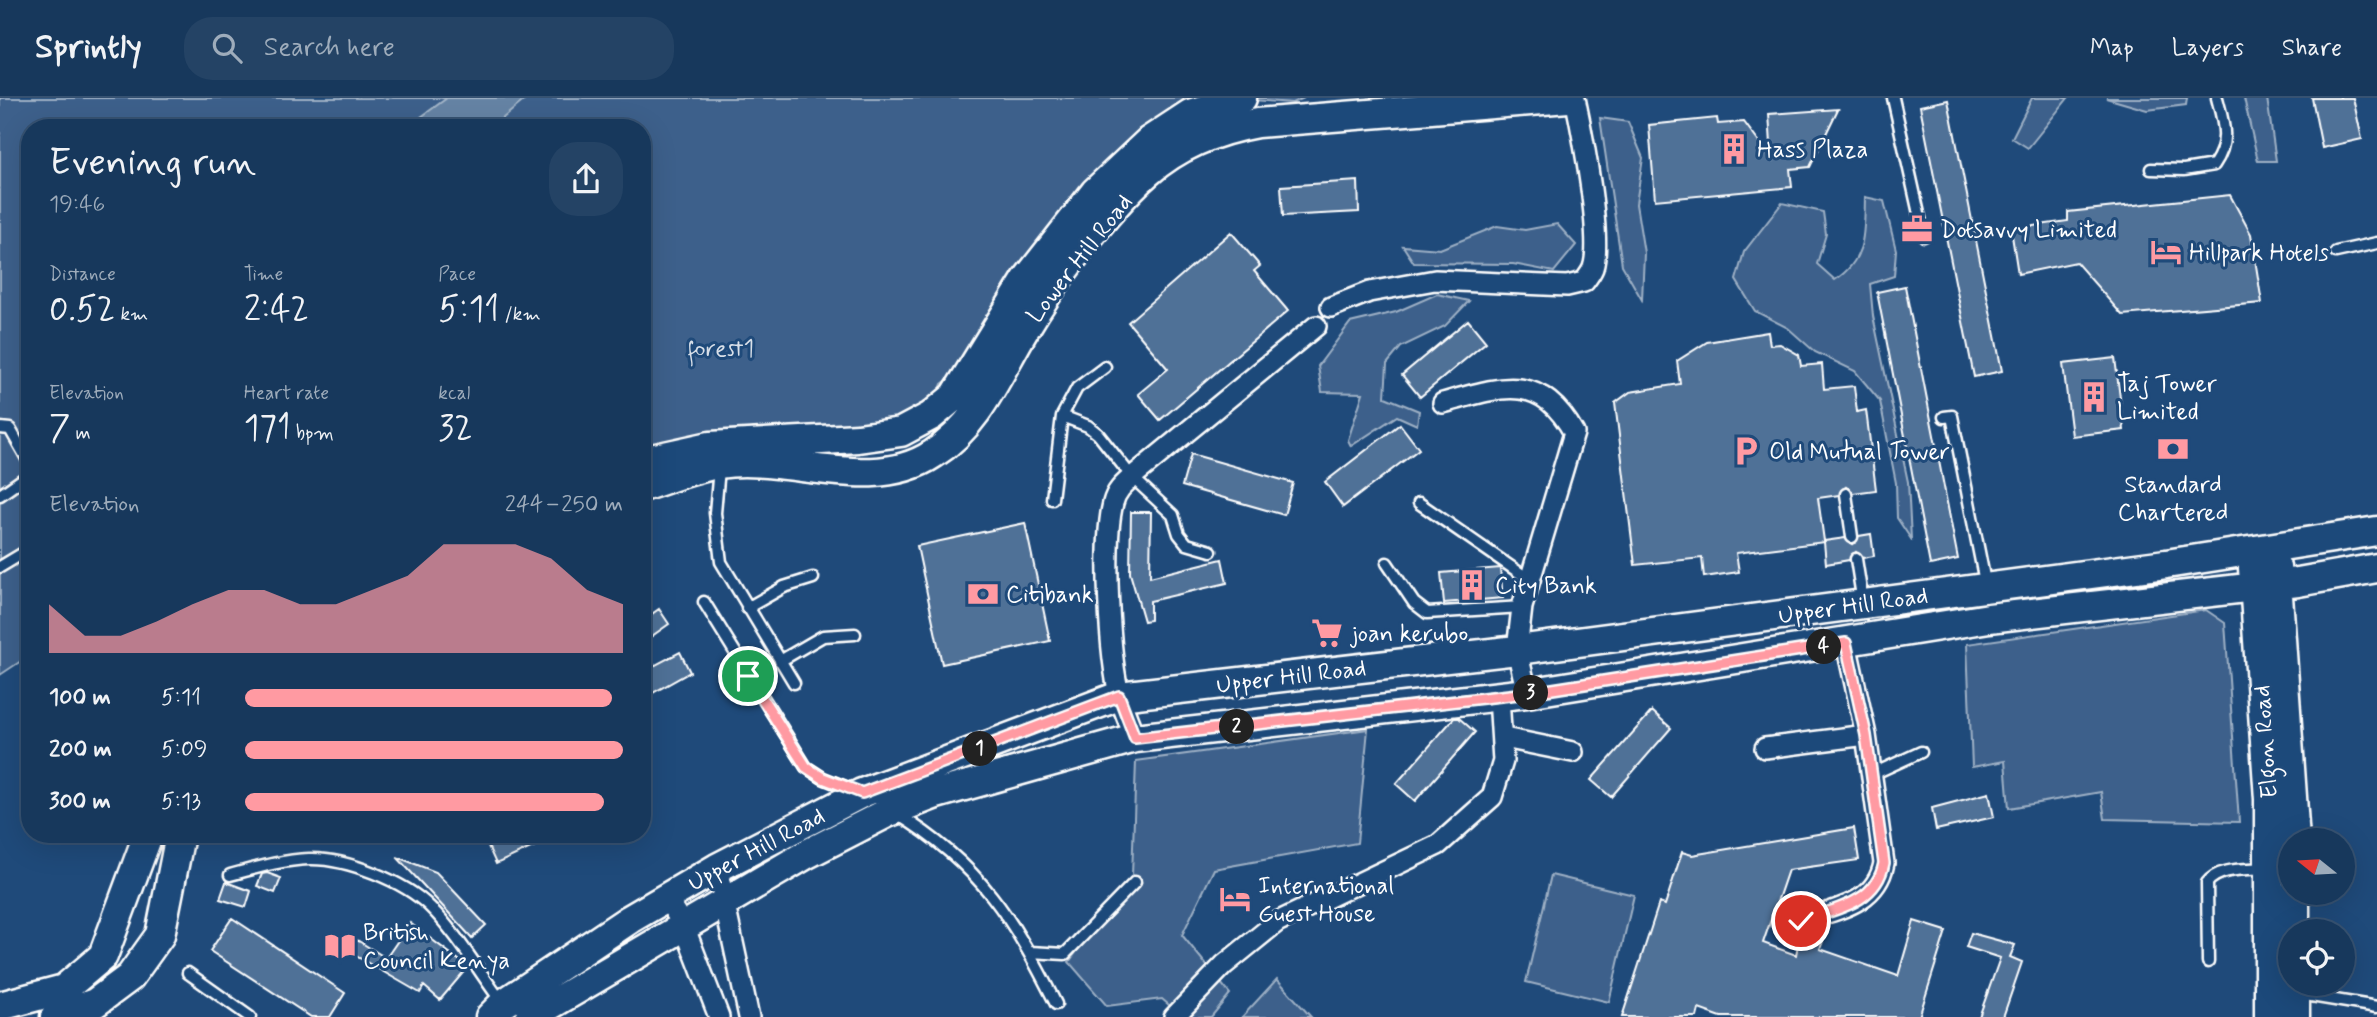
<!DOCTYPE html>
<meta charset="utf-8">
<style>
body{margin:0;font-family:Mynerve,sans-serif;background:#244365;color:#f1f3f6;height:100vh;display:flex;flex-direction:column;font-size:26px;white-space:nowrap}
*{box-sizing:border-box;margin:0}
p{font-size:23px;color:#9eacbb}
.icon{flex:none;width:38px;height:38px;fill:none;stroke:currentColor;stroke-width:2;stroke-linecap:round;stroke-linejoin:round}
.map{position:relative;flex:1;overflow:hidden}
.drawer{position:absolute;left:21px;top:21px;width:630px;height:724px;display:flex;flex-direction:column;background:#17385c;border-radius:28px;box-shadow:0 7px 28px #0002,0 0 0 2px #365272}
.drawer>*{flex:none}
.needle{width:46px;rotate:288deg}
.tools{position:absolute;left:2278px;top:730px;display:grid;gap:14px}
.tools a{display:grid;place-items:center;width:77px;height:77px;border-radius:50%;background:#17385c;box-shadow:0 7px 28px #0002,0 0 0 2px #365272;font-size:35px}
.pin{position:absolute;display:grid;place-items:center;width:60px;height:60px;color:#fff;margin:-30px;border:4px solid #fff;border-radius:50%;box-shadow:0 2px 7px #0007}
.km{position:absolute;width:35px;height:35px;margin:-18px;border-radius:50%;background:#222;color:#fff;font-size:19px;line-height:35px;text-align:center}
.round{display:grid;place-items:center;flex:none;width:74px;height:74px;border-radius:28px;background:#244365}
.head{display:flex;align-items:center;justify-content:space-between;height:119px;padding:0 28px}
h1{font-size:38px;font-weight:600;line-height:52px}
.metrics{display:grid;grid-template-columns:repeat(3,1fr);gap:10px;height:119px;padding:7px 28px}
.metrics div{display:grid;align-content:center}
.metrics b{font-size:35px;font-weight:600}
.metrics small{font-size:19px;font-weight:400}
.metrics p{font-size:19px}
.chart{height:196px;padding:14px 28px}
.chart p{display:flex;justify-content:space-between}
.chart svg{width:100%;height:126px;margin-top:7px;fill:#ff9aa2;opacity:.7}
ul{padding:0 28px;list-style:none;font-size:23px}
li{display:grid;grid-template-columns:112px 84px 1fr;align-items:center;height:52px}
li i{height:18px;border-radius:9px;background:#ff9aa2}
header{display:flex;align-items:center;gap:42px;box-sizing:border-box;height:98px;padding:0 35px;background:#17385c;border-bottom:2px solid #365272}
header strong{font-size:33px}
nav{display:flex;gap:38px;margin-inline-start:auto;font-size:24px}
.search{width:490px;height:63px;background:#244365;display:flex;align-items:center;gap:18px;box-sizing:border-box;padding:0 24px;border-radius:28px;color:#9eacbb;font-size:26px}
.map>svg:first-child{display:block}
</style>
<header>
<strong>Sprintly</strong>
<div class="search"><svg class="icon" aria-label="search" viewBox="0 0 24 24"><circle cx="10" cy="10" r="6"/><path d="M15 15l6 6"/></svg>Search here</div>
<nav><a>Map</a><a>Layers</a><a>Share</a></nav>
</header>
<div class="map">
<svg width="2377" height="919" viewBox="0 0 2377 919">
<rect width="100%" height="100%" fill="#1f4a7a"/>
<filter id="ink" filterUnits="userSpaceOnUse"><feTurbulence type="fractalNoise" baseFrequency=".0143" numOctaves="2"/><feDisplacementMap in="SourceGraphic" scale="14" xChannelSelector="R" yChannelSelector="G"/><feConvolveMatrix kernelMatrix="1 2 1 2 8 2 1 2 1" color-interpolation-filters="sRGB"/></filter>
<g filter="url(#ink)">
<path fill="#3c618b" stroke="#9eb0c5" stroke-width="2" d="M0 0H1304L1293 5 1238 1 967 268 942 286 935 305 910 325 860 324 831 337 642 366V30H30V557L0 577Z
M2032 0H2068L2028 50 2012 40Z
M2106 0H2187L2186 7 2147 12Z
M2244 0H2267L2276 63H2258Z
M1600 20 1628 24 1643 60 1636 106 1644 155 1642 202 1622 167Z
M1865 99 1884 103 1896 152 1894 178 1870 186 1873 218 1908 384 1911 441 1897 420 1896 385 1880 303 1855 273 1815 254 1788 230 1755 213 1736 182 1744 154 1782 105 1823 114 1826 136 1817 166 1835 182C1867 161 1864 134 1865 99Z
M1557 126 1576 147 1554 174 1513 166 1414 165 1403 148 1440 151 1497 128 1525 132Z
M1437 196 1469 203 1445 228 1401 249 1387 266 1385 299 1419 313 1417 327 1397 318 1351 348 1348 342 1363 295 1322 294 1318 268 1350 225 1396 214Z
M2206 512 2225 525 2239 724 2105 721 2101 694 2009 710 2005 663 1972 669 1967 546Z
M1368 631 1357 745 1214 771 1182 837 1230 896 1211 919H1183L1162 901 1107 908 1069 864 1132 778 1136 663Z
M1551 777 1634 797 1609 904 1526 884Z
M1277 881 1311 919H1242Z"/>
<path fill="#6583a4" stroke="#a3b5c8" stroke-width="2" d="M447 0H527L491 30H414L421 19Z"/>
<path fill="#507197" stroke="#fff" stroke-width="2" d="M2312 0H2353L2362 41 2322 50Z
M1948 2 2002 273 1974 279 1920 8Z
M1838 11 1810 69 1790 71 1792 89 1655 102 1649 27 1717 20 1718 26 1744 24 1772 62 1769 16Z
M1358 83 1359 114 1283 118 1281 88Z
M2230 97 2251 136 2262 205 2122 217 2076 164 2018 176 2011 131 2068 123V114Z
M1231 134 1260 168 1254 173 1288 213 1160 322 1138 296 1168 271 1128 224Z
M1905 188 1958 461 1930 467 1877 194Z
M1468 222 1486 244 1420 299 1402 277Z
M1768 234 1770 247 1780 246 1799 257 1801 268 1822 266 1824 291 1854 288 1857 314 1866 312 1876 392 1853 395 1846 389 1839 397 1818 400 1824 443 1845 440 1852 446 1859 438 1871 436 1874 458 1863 460 1856 454 1849 462 1826 466 1824 444 1736 455 1739 474 1704 479 1702 460 1635 467 1615 305 1630 294 1680 286 1677 263 1707 244Z
M2115 260 2124 332 2072 338 2063 266Z
M1400 326 1419 351 1343 409 1325 384Z
M1191 356 1293 385 1284 417 1182 388Z
M1131 414H1151L1150 479 1222 461 1227 485 1150 503V522L1144 523 1130 475Z
M1025 425 1050 543 942 566 917 448Z
M1500 470 1503 500 1444 505 1441 475Z
M659 511 669 526 642 545V523Z
M680 554 690 574 642 601V574Z
M1652 613 1671 630 1611 699 1591 682Z
M1454 620H1459L1475 634 1415 703 1396 686Z
M1989 695 1994 719 1936 732 1932 710Z
M1854 730 1859 762 1788 772 1763 845 1796 857 1800 837 1823 843 1820 851 1898 878 1914 823 1946 833 1919 919H1721L1699 911 1697 919H1622L1659 805 1665 807 1682 754 1692 757Z
M483 737H559L496 766Z
M397 759 436 774 486 827 472 840Z
M267 775 281 780 275 795 257 788 262 776Z
M226 784 251 793 246 809 220 801Z
M232 820 345 895 330 919H311L210 853Z
M410 825 468 869 440 902 424 888 420 895 349 854 357 842 386 860Z
M1971 835 2015 847 2010 859 2022 864 2003 919H1979L2000 860 1966 849Z"/>
<g fill="none" stroke-linecap="round" stroke-linejoin="round">
<defs>
<path id="lane" d="M1893 0 1924 138
M2151 71 2184 72 2214 67C2230 44 2224 26 2217 0
M2336 154 2377 145
M1105 269 1077 290 1062 318 1088 328 1098 336 1132 379 1173 417 1179 436 1187 446 1211 453
M1944 319 1952 318 1986 489
M0 330 10 331 30 366
M719 370 715 415 721 464 794 585
M1846 396 1852 439
M0 397 30 376
M1052 401 1062 318
M1419 405 1530 482
M1856 461 1863 505
M1387 465 1414 505 1427 515 1522 509
M0 469 30 451
M704 504 806 669 823 680 855 693
M747 510 784 489 813 480
M780 563 823 538 855 536
M1873 676 1921 654
M897 716C981 767 1013 821 1056 906
M230 777C256 770 282 762 309 761 346 760 404 783 430 809 455 833 480 875 501 903
M1030 854 1065 856 1135 784
M2208 864 2207 785C2219 769 2247 772 2266 770
M188 875 250 919
M2299 896 2377 909"/>
<path id="street" d="M1331 209 1369 194 1435 182 1567 188 1584 184C1587 180 1591 175 1593 170 1603 141 1582 33 1575 0
M1443 305C1500 289 1540 273 1574 335L1522 509 1517 552 1527 595
M1135 640C1130 627 1124 613 1120 600 1109 559 1103 445 1113 405 1116 393 1123 387 1132 379L1316 228
M1504 640 1573 654
M1765 650 1866 637
M717 770 749 919
M666 800 684 828 719 919
M1801 823C1835 811 1876 807 1884 765L1866 637 1846 545
M1174 919 1224 867 1277 824 1438 747 1492 699 1503 663 1499 599"/>
<path id="secondary" d="M642 363 710 348 858 340 901 334 931 318 955 298 1027 181 1095 94 1149 43 1190 16 1242 0
M642 389C667 381 693 370 719 366 785 355 872 397 933 356 978 327 997 278 1023 234 1052 185 1105 112 1147 75 1178 47 1218 32 1257 25L1568 0
M2276 469 2295 742
M2253 470 2269 701V919
M2295 794V833
M0 908 64 891 103 858 148 737
M55 919 95 905 130 879 160 837 180 737
M490 919 503 906 630 821 717 770 862 695 1119 598 1517 552 2166 466 2377 433
M530 919 807 756 887 715 936 696 1135 640 1527 595 1989 520 2298 484 2377 470
M2295 919V886"/>
</defs>
<use href="#lane" stroke="#fff" stroke-width="15"/>
<use href="#street" stroke="#fff" stroke-width="24"/>
<use href="#secondary" stroke="#fff" stroke-width="33"/>
<use href="#lane" stroke="#1f4a7a" stroke-width="10"/>
<use href="#street" stroke="#1f4a7a" stroke-width="19"/>
<use href="#secondary" stroke="#1f4a7a" stroke-width="28"/>
</g>
</g>
<g fill="none" stroke-linecap="round" stroke-linejoin="round" filter="url(#ink)">
<defs>
<path id="route" d="M748 578 806 669 823 680 862 695 1119 598 1135 640 1527 595 1846 545 1866 637 1884 765C1876 806 1835 811 1801 823"/>
</defs>
<use href="#route" stroke="#fff" stroke-width="14"/>
<use href="#route" stroke="#ff9aa2" stroke-width="9"/>
</g>
<defs>
<symbol id="building-bare" viewBox="-9 -9 18 18"><path d="M-4-6H4V6H1V3H-1V6H-4ZM-2.5-4.3h1.7v1.8h-1.7ZM.8-4.3h1.7v1.8H.8ZM-2.5-1h1.7V.8h-1.7ZM.8-1h1.7V.8H.8Z" fill="#ff9aa2" stroke="#1f4a7a" stroke-width="2.5" paint-order="stroke"/></symbol>
<symbol id="office-bare" viewBox="-9 -9 18 18"><path d="M-6-3h4V-5.5h4V-3h4V5H-6ZM-1-4.5V-3h2v-1.5ZM-6 0V1H6V0Z" fill="#ff9aa2" stroke="#1f4a7a" stroke-width="2.5" paint-order="stroke"/></symbol>
<symbol id="hotel-bare" viewBox="-9 -9 18 18"><path d="M-6-4.5h1.5V1H6V5H4.5V3h-9V5H-6ZM-4 0a1.8 1.8 0 1 1 3.6 0ZM.5 0V-2.5h3Q6-2.5 6 0Z" fill="#ff9aa2" stroke="#1f4a7a" stroke-width="2.5" paint-order="stroke"/></symbol>
<symbol id="bank-bare" viewBox="-9 -9 18 18"><path d="M-6-4H6V4H-6ZM0-2.3a2.3 2.3 0 1 0 0 4.6a2.3 2.3 0 1 0 0-4.6Z" fill="#ff9aa2" stroke="#1f4a7a" stroke-width="2.5" paint-order="stroke"/></symbol>
<symbol id="parking-bare" viewBox="-9 -9 18 18"><path d="M-3.5-5.5H1a3.5 3.5 0 0 1 0 7H-1V5.5H-3.5ZM-1-3.4V-.6H.8a1.4 1.4 0 0 0 0-2.8Z" fill="#ff9aa2" stroke="#1f4a7a" stroke-width="2.5" paint-order="stroke"/></symbol>
<symbol id="supermarket-bare" viewBox="-9 -9 18 18"><path d="M-6-5.5h2.5l.6 2H6L4.5 2H-2.5L-4.4-4H-6ZM-1.5 3.2a1.3 1.3 0 1 0 .1 0ZM3 3.2a1.3 1.3 0 1 0 .1 0Z" fill="#ff9aa2" stroke="#1f4a7a" stroke-width="2.5" paint-order="stroke"/></symbol>
<symbol id="library-bare" viewBox="-9 -9 18 18"><path d="M-6-4Q-3-5.5-.7-3.5V5Q-3 3-6 4ZM6-4Q3-5.5 .7-3.5V5Q3 3 6 4Z" fill="#ff9aa2" stroke="#1f4a7a" stroke-width="2.5" paint-order="stroke"/></symbol>
</defs>
<g fill-rule="evenodd">
<use href="#building-bare" x="1712" y="29" width="44" height="44"/>
<use href="#office-bare" x="1895" y="109" width="44" height="44"/>
<use href="#hotel-bare" x="2144" y="132" width="44" height="44"/>
<use href="#building-bare" x="2072" y="277" width="44" height="44"/>
<use href="#bank-bare" x="2151" y="329" width="44" height="44"/>
<use href="#parking-bare" x="1724" y="331" width="44" height="44"/>
<use href="#building-bare" x="1450" y="465" width="44" height="44"/>
<use href="#bank-bare" x="961" y="474" width="44" height="44"/>
<use href="#supermarket-bare" x="1305" y="513" width="44" height="44"/>
<use href="#hotel-bare" x="1213" y="779" width="44" height="44"/>
<use href="#library-bare" x="318" y="826" width="44" height="44"/>
</g>
<g text-anchor="middle" stroke-width="6" stroke-linejoin="round" paint-order="stroke">
<g font-size="24" fill="#fff" stroke="#1f4a7a" text-anchor="start">
<text x="1757" y="59">Hass Plaza</text>
<text x="1940" y="139">Dotsavvy Limited</text>
<text x="2189" y="162">Hillpark Hotels</text>
<text x="2117" y="293">Taj Tower<tspan x="2117" dy="28">Limited</tspan></text>
<text x="1769" y="361">Old Mutual Tower</text>
<text x="2173" y="394" text-anchor="middle">Standard<tspan x="2173" dy="28">Chartered</tspan></text>
<text x="1495" y="495">City Bank</text>
<text x="1006" y="504">Citibank</text>
<text x="1350" y="543">joan kerubo</text>
<text x="1258" y="795">International<tspan x="1258" dy="28">Guest House</tspan></text>
<text x="363" y="842">British<tspan x="363" dy="28">Council Kenya</tspan></text>
</g>
<g font-size="24" fill="#fff" stroke="#1f4a7a">
<text transform="translate(1079 160) rotate(-52)" y="8">Lower Hill Road</text>
<text transform="translate(1853 507) rotate(-8)" y="8">Upper Hill Road</text>
<text transform="translate(1291 578) rotate(-7)" y="8">Upper Hill Road</text>
<text transform="translate(2265 644) rotate(-94)" y="8">Elgon Road</text>
<text transform="translate(756 751) rotate(-28)" y="8">Upper Hill Road</text>
</g>
<g font-size="24" fill="#d8dfe8" stroke="#1f4a7a">
<text x="721" y="258">forest1</text>
</g>
</g>
</svg>
<div class="tools">
<a><svg class="needle" viewBox="-14 -14 28 28"><path d="M0-13l5 13h-10z" fill="#e53935"/><path d="M0 13l5-13h-10z" fill="#9eacbb"/></svg></a>
<a><svg class="icon" aria-label="locate" viewBox="0 0 24 24"><circle cx="12" cy="12" r="6"/><path d="M12 2v4M12 18v4M2 12h4M18 12h4"/></svg></a>
</div>
<div class="pin" style="left:748px;top:578px;background:#1e9e55"><svg class="icon" aria-label="arrive" viewBox="0 0 24 24"><path d="M6 21V4h12l-3 4 3 4H6"/></svg></div>
<div class="pin" style="left:1801px;top:823px;background:#d93025"><svg class="icon" aria-label="check" viewBox="0 0 24 24"><path d="M5 12l5 5 9-10"/></svg></div>
<b class="km" style="left:980px;top:651px">1</b>
<b class="km" style="left:1237px;top:629px">2</b>
<b class="km" style="left:1531px;top:595px">3</b>
<b class="km" style="left:1824px;top:549px">4</b>
<section class="drawer">
<div class="head"><div><h1>Evening run</h1><p>19:46</p></div><a class="round"><svg class="icon" aria-label="share" viewBox="0 0 24 24"><path d="M12 15V3M7 8l5-5 5 5M5 13v7h14v-7"/></svg></a></div>
<div class="metrics">
<div><p>Distance</p><b>0.52<small> km</small></b></div>
<div><p>Time</p><b>2:42</b></div>
<div><p>Pace</p><b>5:11<small> /km</small></b></div>
</div>
<div class="metrics">
<div><p>Elevation</p><b>7<small> m</small></b></div>
<div><p>Heart rate</p><b>171<small> bpm</small></b></div>
<div><p>kcal</p><b>32</b></div>
</div>
<div class="chart"><p><span>Elevation</span>244–250 m</p>
<svg viewBox="0 0 160 44" preserveAspectRatio="none"><path d="M0 44V27L10 38L20 38L30 33L40 27L50 22L60 22L70 27L80 27L90 22L100 17L110 6L120 6L130 6L140 11L150 22L160 27V44z"/></svg>
</div>
<ul>
<li><b>100 m</b>5:11<i style="width:97%"></i></li>
<li><b>200 m</b>5:09<i style="width:100%"></i></li>
<li><b>300 m</b>5:13<i style="width:95%"></i></li>
</ul>
</section>
</div>
